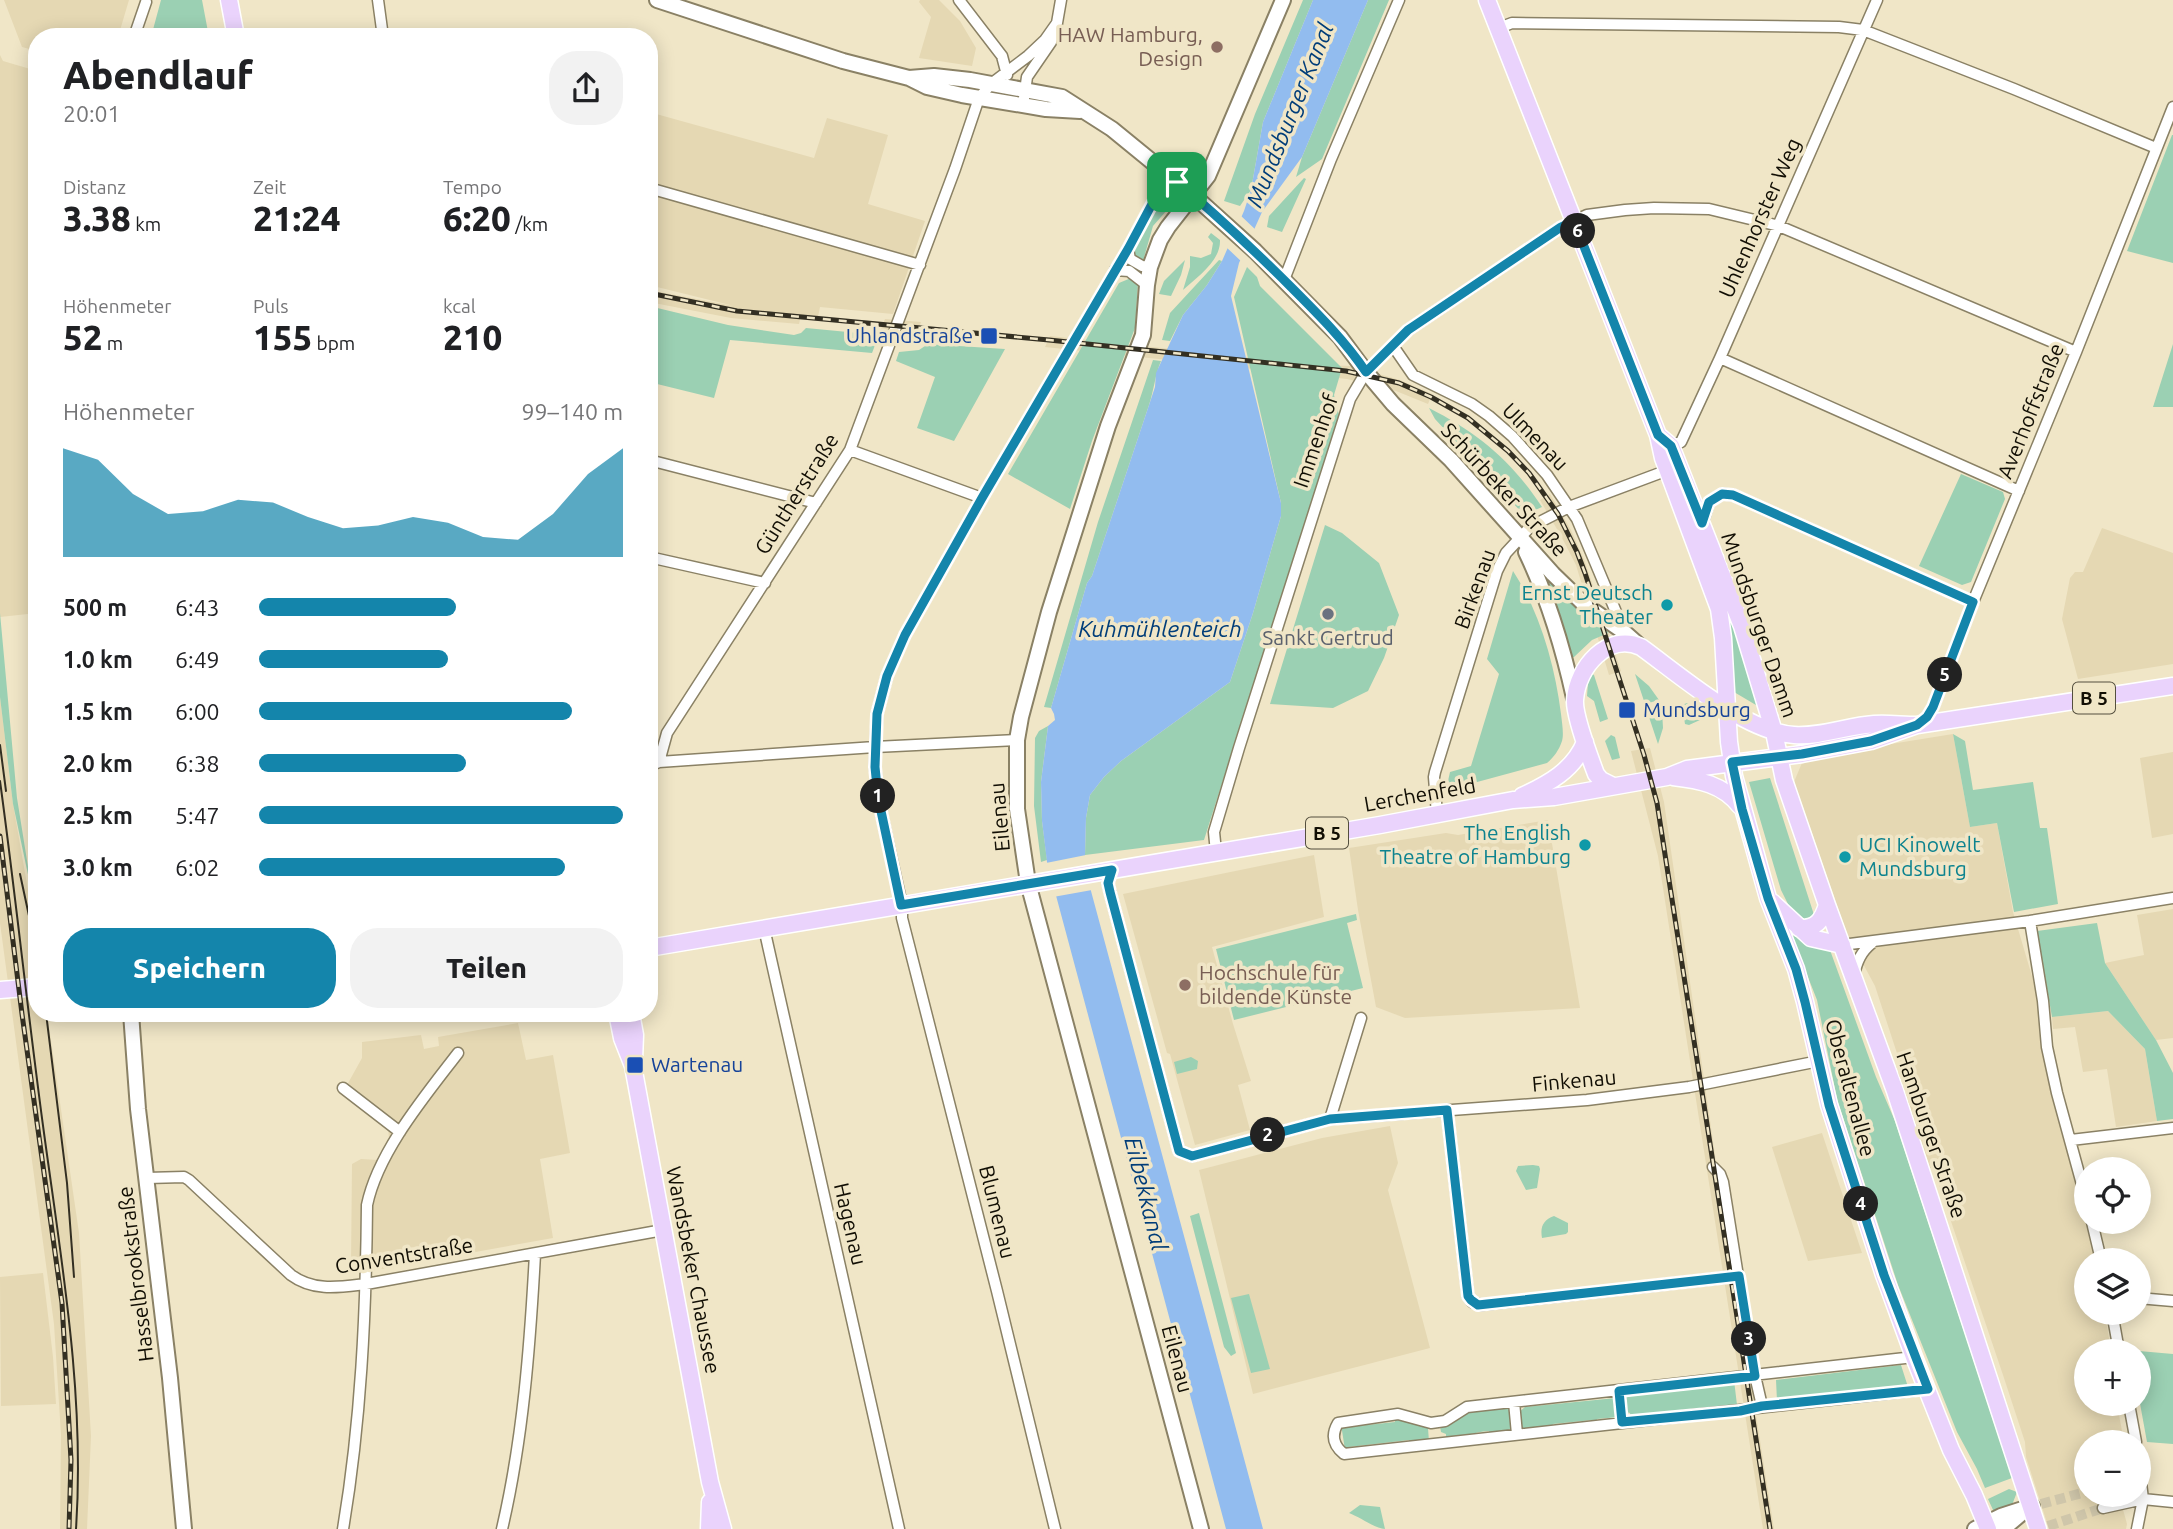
<!DOCTYPE html>
<html lang="de">
<meta charset="utf-8">
<style>
body{margin:0;font-family:Ubuntu,sans-serif;background:#f2f2f2;color:#202124;height:100vh;display:flex;flex-direction:column;font-size:26px;white-space:nowrap}
*{box-sizing:border-box;margin:0}
p{font-size:23px;color:#757577}
.icon{flex:none;width:38px;height:38px;fill:none;stroke:currentColor;stroke-width:2;stroke-linecap:round;stroke-linejoin:round}
.map{position:relative;flex:1;overflow:hidden}
.side{position:absolute;left:28px;top:28px;width:630px;height:994px;display:flex;flex-direction:column;background:#fff;border-radius:28px;box-shadow:0 4px 18px #0003}
.side>*{flex:none}
.buttons{position:absolute;left:2074px;top:1157px;display:grid;gap:14px}
.buttons a{display:grid;place-items:center;width:77px;height:77px;border-radius:50%;background:#fff;box-shadow:0 4px 18px #0003;font-size:35px}
.pin{position:absolute;display:grid;place-items:center;width:60px;height:60px;color:#fff;margin:-30px;border-radius:14px;box-shadow:0 4px 10px #0006}
.km{position:absolute;width:35px;height:35px;margin:-18px;border-radius:50%;background:#222;color:#fff;font-size:19px;line-height:35px;text-align:center}
.round{display:grid;place-items:center;flex:none;width:74px;height:74px;border-radius:28px;background:#f2f2f2}
.head{display:flex;align-items:center;justify-content:space-between;height:119px;padding:0 35px}
h1{font-size:38px;font-weight:800;line-height:52px}
.stats{display:grid;grid-template-columns:repeat(3,1fr);gap:10px;height:119px;padding:7px 35px}
.stats div{display:grid;align-content:center}
.stats b{font-size:35px;font-weight:800}
.stats small{font-size:19px;font-weight:400}
.stats p{font-size:19px}
.chart{height:196px;padding:14px 35px}
.chart p{display:flex;justify-content:space-between}
.chart svg{width:100%;height:126px;margin-top:7px;fill:#1485ab;opacity:.7}
.button{display:flex;gap:14px;margin-top:auto;padding:14px 35px}
.button a{flex:1;height:80px;border-radius:28px;background:#1485ab;color:#fff;font-size:28px;font-weight:800;line-height:80px;text-align:center}
.button a+a{background:#f2f2f2;color:#202124}
ul{padding:0 35px;list-style:none;font-size:23px}
li{display:grid;grid-template-columns:112px 84px 1fr;align-items:center;height:52px}
li i{height:18px;border-radius:9px;background:#1485ab}
.map>svg:first-child{display:block}
</style>
<div class="map">
<svg width="2173" height="1529" viewBox="0 0 2173 1529">
<rect width="100%" height="100%" fill="#f0e6c7"/>
<path fill="#e5d8b3" d="M4 0H129L118 37H37V51L22 47Z
M920 0H939L960 21 976 48 972 66 919 58 931 17 919 2Z
M0 55 3 61 37 71V613L0 617Z
M649 112 814 158 827 118 888 135 868 204 925 221 893 314 820 307 818 317 801 315 799 324 731 318 649 302V290L734 306 649 285Z
M885 319 921 322 916 337 879 334Z
M1050 336 1321 365 1350 366 1400 380 1432 394 1428 404 1396 391 1347 379 1045 347Z
M1550 494 1571 530 1585 562 1621 671 1609 675 1576 565 1561 536 1540 500Z
M2102 528 2173 553V664L2078 679 2062 619 2070 578 2075 572H2083Z
M0 697 13 804 28 890 37 924V1013H47L79 1233 91 1436 87 1529H60L61 1435 54 1324 0 923Z
M1953 734 1970 827 1997 823 2013 912 2037 993 2049 1081 2092 1239 2096 1260H2086V1312L2105 1313 2111 1351H2086V1404H2117L2124 1442H2086V1494L2119 1495 2127 1524 2126 1529H2049L2026 1457 2025 1442 2003 1375 1933 1168H1930L1905 1095 1910 1093 1875 986 1847 934 1794 782 1804 758Z
M1650 748 1664 802 1715 1155 1774 1529H1763L1658 856 1631 751Z
M2173 752V834L2152 838 2140 758Z
M1548 820 1580 1008 1405 1018 1376 1007 1358 910 1349 848 1446 833 1458 835Z
M1314 855 1324 917 1212 947 1233 1024 1251 1081 1238 1085 1250 1130 1195 1145 1170 1054 1167 1053 1123 894Z
M2173 909V1038L2156 1040 2105 963 2144 955 2137 915Z
M2108 1011 2145 1049 2157 1121 2116 1127 2107 1069 2083 1072 2075 1027 2053 1029 2052 1017Z
M518 1023 526 1060 553 1055 570 1153 540 1159 553 1238 359 1273 351 1265 352 1164 361 1159 378 1160 389 1138 388 1128 342 1094 362 1058V1042L421 1035 424 1049 439 1046 438 1037Z
M1390 1126 1398 1163 1388 1190 1430 1348 1253 1394 1199 1170 1322 1138Z
M1822 1133 1862 1253 1808 1261 1772 1147Z
M43 1273 53 1357 56 1404 1 1406 0 1277Z"/>
<path fill="#9bd0b3" d="M161 0H202L209 37H151Z
M1303 0H1313L1263 122 1251 190 1240 206 1224 201 1255 114Z
M1368 0H1389L1322 159 1296 177 1302 157Z
M2172 135H2173V263L2127 251Z
M1304 178 1306 179 1282 232 1267 227 1269 216Z
M1162 205 1168 209 1153 226 1143 261 1138 260 1133 252 1152 215Z
M1211 233 1220 240C1221 261 1197 277 1183 290L1190 267V256L1201 258 1211 254 1213 243 1208 237Z
M1185 260 1181 275 1171 296 1159 294 1164 281Z
M1219 260 1222 261 1207 285 1183 315 1170 341 1162 340 1170 313Z
M1247 267 1257 277 1260 286 1342 368 1334 395 1339 415 1204 840 1085 855 1086 818 1090 795 1104 777 1121 761 1230 682 1253 613 1281 516V503L1234 297Z
M1131 278 1138 283 1135 328 1092 441 1070 509 1008 474 1119 283Z
M649 306 728 325 794 335 801 333 806 328 879 335 872 353 730 340 714 398 649 382Z
M928 344 1005 349 954 441 917 428 935 377 896 361 899 352 919 350Z
M2173 344V407H2153Z
M1153 360 1161 361C1155 375 1154 390 1149 405L1092 576 1087 583 1051 708 1044 707 1098 522Z
M1429 408C1478 433 1512 461 1542 507L1524 515 1435 419Z
M1961 474 2003 492 2005 499 1971 582 1962 585 1919 566Z
M1325 525 1342 533 1379 563 1399 615 1384 658 1368 691 1333 708 1270 704Z
M1513 571C1540 612 1555 666 1561 714 1562 723 1564 734 1562 741 1559 750 1554 757 1547 763L1455 788 1448 781 1450 772 1471 766 1499 674 1487 659Z
M1544 574 1573 604 1607 630 1608 633 1592 640 1574 657H1572L1556 607 1542 575Z
M0 613 17 798 33 898 13 804 0 697Z
M1729 616H1731L1761 708 1734 692Z
M1592 674 1594 675 1608 719 1600 722 1594 701 1587 696 1588 683Z
M1635 674 1649 686 1659 700 1645 704Z
M1687 703C1696 706 1698 710 1700 720L1689 725 1685 724 1682 705Z
M1662 710 1663 728 1658 744 1648 714Z
M1048 726 1041 782 1042 821 1047 860 1041 862 1034 806 1035 738 1039 731Z
M1953 734 1965 741 1973 790 2033 782 2040 828H2047L2058 904 2014 912 1997 823 1970 827Z
M1611 735 1615 737 1620 758 1612 760 1605 741Z
M1770 778 1815 918 1802 921 1791 910 1781 890 1749 782Z
M1356 914 1357 920 1347 923 1363 988 1234 1020 1216 949Z
M2097 923 2105 963 2156 1040 2173 1073V1119L2157 1121 2145 1049 2108 1011 2052 1017 2037 931Z
M1791 934 1810 946 1830 950 1876 1077 1895 1121 2012 1478 1985 1488 1977 1469 1957 1432 1898 1285 1837 1099 1817 1000Z
M1191 1057 1198 1061 1197 1069 1177 1074 1174 1062Z
M1533 1165 1539 1166 1540 1169 1537 1188 1526 1190 1516 1171 1518 1166Z
M1199 1213 1236 1353 1231 1356 1224 1347 1190 1216Z
M1554 1216 1568 1223V1232L1566 1234 1542 1238C1540 1227 1543 1220 1554 1216Z
M1249 1294 1270 1369 1251 1373 1231 1298Z
M2139 1351 2173 1354V1444L2147 1442 2139 1398Z
M1901 1365 1908 1387 1777 1401 1776 1380Z
M1734 1380 1737 1405 1631 1419 1630 1413 1626 1412 1624 1394Z
M1616 1398 1618 1417 1597 1419 1596 1423H1593L1592 1420 1553 1424 1552 1428H1520L1518 1413 1525 1407Z
M1490 1407 1509 1409 1511 1429 1489 1435V1431C1473 1432 1461 1438 1446 1439V1434L1441 1432 1440 1426 1450 1424 1465 1412Z
M1395 1418 1428 1428 1429 1442 1410 1444 1409 1440 1349 1447V1450H1345L1341 1424 1346 1423 1348 1427 1395 1422Z
M2009 1489 2017 1492 2012 1505 1994 1512 1988 1499Z
M1360 1505 1380 1507 1385 1529C1376 1529 1360 1517 1349 1513Z"/>
<path fill="#92bcef" d="M1313 0H1368L1302 157 1262 212 1239 263 1231 296 1281 503V516L1253 613 1230 682 1121 761 1104 777 1090 795 1086 818 1085 855 1091 891 1263 1529H1226L1047 862 1042 821 1041 782 1048 726 1055 720 1054 714 1051 708 1087 583 1092 576 1155 387 1156 373 1183 315 1207 285 1222 261 1244 211 1251 190 1263 122Z"/>
<path fill="#f0e6c7" d="M1239 214 1257 231 1243 263 1225 246Z
M1086 855 1092 890 1053 897 1046 863Z"/>
<g fill="none" stroke-linecap="round" stroke-linejoin="round">
<path stroke="#cfc6aa" stroke-width="10" stroke-dasharray="10 5" stroke-linecap="butt" d="M2041 1504 2086 1492
M2048 1526 2103 1508"/>
<defs>
<path id="street" d="M378 0 383 37
M959 0 1002 56 1007 75
M1499 28 1512 23 1839 27 1863 30 2014 89 2156 148
M134 37 146 2
M1023 105 1027 77 1051 42 1057 23 1061 0
M649 188 920 265
M1128 249 1130 259 1142 266 1150 267
M1115 270 1129 271 1147 285
M1284 280 1331 159 1399 0
M1393 346 1413 375 1472 404 1489 416 1512 436 1547 475 1577 519 1624 631
M1720 358 2019 491
M1671 446 1681 442 1720 358 1877 0
M850 450 982 498
M649 460 816 503
M1703 522 1709 502 1722 494 1733 495 1973 602
M649 557 765 583
M1920 723 1927 717 1933 707 1973 602 2076 352 2173 107
M659 762 667 733 850 450 955 169 979 98 991 84 1028 56 1045 40 1057 23
M649 766 659 762 875 747 1017 740
M1437 814 1434 777 1435 772 1497 571 1506 553 1530 527 1569 507 1668 470
M1216 852 1214 832 1239 748 1350 399 1366 372 1408 330 1561 227 1587 215 1625 210 1654 208 1709 209 1779 226 2076 352
M1112 870 1108 883 1110 892 1179 1151 1192 1156 1330 1119 1587 1100 1689 1087 1819 1061
M2030 921 2043 1001 2047 1047 2057 1093 2086 1199
M764 928 899 1529
M1842 945 2030 921 2173 898
M1854 975C1857 961 1861 952 1872 943
M343 1088 400 1132
M1447 1110 1468 1296 1472 1302 1481 1305 1739 1276
M1330 1119 1361 1018
M2071 1140 2173 1128
M1713 1167 1720 1174 1723 1182 1751 1358 1762 1406
M147 1178 184 1177 189 1180 291 1275C314 1292 340 1287 366 1284L663 1230
M2092 1222 2101 1260
M2138 1298 2173 1301
M2112 1312 2119 1351
M1914 1357 1467 1407 1445 1421 1431 1423 1398 1414 1338 1423C1331 1435 1333 1445 1344 1454L1928 1389
M1619 1391 1622 1422
M1514 1402 1517 1434
M2129 1404 2136 1442
M2125 1494 2143 1499 2173 1502
M2103 1508 2139 1500
M343 1529C361 1422 366 1314 367 1205 378 1152 425 1096 458 1053
M502 1529C523 1439 530 1346 535 1254
M1055 1529 997 1291 902 918V905L878 798 875 767 877 714 887 676 905 635 982 498 1128 249 1168 174
M2137 1529 2143 1499 2138 1458"/>
<path id="secondary" d="M657 0 843 61 909 78 927 87 962 95 1046 109 1080 111
M909 78 934 76 970 80 1062 97 1112 129 1194 196 1255 251 1340 337 1366 372 1393 404 1451 460 1553 574 1585 605 1624 632 1641 647
M1526 552C1548 598 1563 648 1574 698
M131 1013 138 1109 170 1378 184 1529
M1201 1529 1028 883 1017 809V740L1021 717 1049 612 1108 426 1143 335 1147 285 1150 267 1160 240 1168 227 1208 176 1283 0
M1975 1529 2001 1516 2032 1506
M2003 1529 2022 1513"/>
<path id="primary" d="M229 0 236 37
M1487 0 1658 435 1663 458 1719 609 1723 638 1729 742 1734 776 1768 898 1796 969 1805 1002 1829 1105 1884 1275 1914 1357 1951 1450 1974 1495 1988 1529
M1658 435 1671 446 1742 626 1774 732 1784 780 1827 905 1895 1091 2038 1529
M1673 777C1699 780 1723 784 1740 806
M1613 786 1601 780 1596 774C1590 758 1574 714 1575 700 1577 667 1608 632 1641 647 1681 676 1745 732 1794 735 1820 737 1847 726 1874 724 1888 723 1903 725 1917 725L2173 686
M1522 796C1548 784 1574 770 1585 742
M1772 902 1811 938 1842 945
M1799 928C1816 929 1822 921 1827 905
M649 948 1380 825 1513 800 1554 797 1667 777 1687 769 1802 754 1871 741 1917 725
M0 990 37 987
M617 1013 622 1038 633 1066 710 1482 723 1529
M631 1013 635 1035 634 1060
M709 1529 710 1502"/>
</defs>
<use href="#street" stroke="#8a8165" stroke-width="13"/>
<use href="#secondary" stroke="#8a8165" stroke-width="18"/>
<use href="#primary" stroke="#fff" stroke-width="19"/>
<use href="#street" stroke="#fff" stroke-width="10"/>
<use href="#secondary" stroke="#fff" stroke-width="14"/>
<use href="#primary" stroke="#ead3fc" stroke-width="16"/>
<path stroke="#332f22" stroke-width="2" d="M0 745 6 791
M0 781C16 898 28 1016 44 1133 62 1265 85 1396 76 1529
M20 874 37 953
M46 1013 67 1183 74 1277"/>
<defs>
<path id="rail" d="M649 293 737 311 1049 340 1346 371 1399 383 1431 397 1468 418 1508 451 1529 473 1558 514 1577 552 1585 573 1644 755 1657 803 1770 1529
M0 836 22 1014 62 1303 71 1460 69 1529"/>
</defs>
<use href="#rail" stroke="#332f22" stroke-width="5"/>
<use href="#rail" stroke="#f0e6c7" stroke-width="2.5" stroke-dasharray="8" stroke-linecap="butt"/>
</g>
<g fill="none" stroke-linecap="round" stroke-linejoin="round">
<defs>
<path id="route" d="M1168 174C1211 210 1252 248 1291 287 1319 315 1345 341 1366 372L1408 330 1561 227 1574 221 1658 435 1671 446 1702 523 1709 502 1722 494 1733 495 1973 602 1933 707 1927 717 1917 725 1871 741 1802 754 1732 762 1742 809 1768 898 1796 969 1805 1002 1829 1105 1884 1275 1928 1389 1762 1406 1740 1411 1622 1422 1619 1391 1755 1376 1739 1276 1478 1305 1471 1300 1468 1296 1447 1110 1330 1119 1192 1156 1179 1151 1110 892 1108 883 1112 870 901 905 878 797 875 767 877 714 887 676 905 635 982 498 1128 249Z"/>
</defs>
<use href="#route" stroke="#fff" stroke-width="14"/>
<use href="#route" stroke="#1485ab" stroke-width="9"/>
</g>
<g fill="#8d6e63" stroke="#f0e6c7" stroke-width="2.5">
<circle cx="1217" cy="47" r="7"/>
<circle cx="1185" cy="985" r="7"/>
</g>
<g fill="#1a4fb4" stroke="#f0e6c7" stroke-width="2.5">
<rect x="980" y="327" width="18" height="18" rx="3.5"/>
<rect x="1618" y="701" width="18" height="18" rx="3.5"/>
<rect x="626" y="1056" width="18" height="18" rx="3.5"/>
</g>
<g fill="#0f9aa8" stroke="#f0e6c7" stroke-width="2.5">
<circle cx="1667" cy="605" r="7"/>
<circle cx="1585" cy="845" r="7"/>
<circle cx="1845" cy="857" r="7"/>
</g>
<circle fill="#6b7280" stroke="#f0e6c7" stroke-width="2.5" cx="1328" cy="614" r="7"/>
<g text-anchor="middle" stroke-width="7" stroke-linejoin="round" paint-order="stroke">
<g fill="#f0e6c7" stroke="#544f3e" stroke-width="2">
<rect x="2073" y="682.5" width="42" height="31" rx="5"/>
<rect x="1306" y="817.5" width="42" height="31" rx="5"/>
</g>
<g font-size="19" font-weight="bold" fill="#110e04">
<text x="2094" y="705">B 5</text>
<text x="1327" y="840">B 5</text>
</g>
<g font-size="21" fill="#785e54" stroke="#f0e6c7" text-anchor="end">
<text x="1203" y="42">HAW Hamburg,<tspan x="1203" dy="24">Design</tspan></text>
<text x="1199" y="980" text-anchor="start">Hochschule für<tspan x="1199" dy="24">bildende Künste</tspan></text>
</g>
<g font-size="21" fill="#110e04" stroke="#f0e6c7">
<text transform="translate(1760 218) rotate(-66)" y="7">Uhlenhorster Weg</text>
<text transform="translate(2031 411) rotate(-68)" y="7">Averhoffstraße</text>
<text transform="translate(1535 437) rotate(46)" y="7">Ulmenau</text>
<text transform="translate(1316 441) rotate(-71)" y="7">Immenhof</text>
<text transform="translate(1504 490) rotate(47)" y="7">Schürbeker Straße</text>
<text transform="translate(797 494) rotate(-58)" y="7">Güntherstraße</text>
<text transform="translate(1475 589) rotate(-70)" y="7">Birkenau</text>
<text transform="translate(1759 625) rotate(71)" y="7">Mundsburger Damm</text>
<text transform="translate(1420 795) rotate(-10)" y="7">Lerchenfeld</text>
<text transform="translate(1000 817) rotate(-95)" y="7">Eilenau</text>
<text transform="translate(1574 1081) rotate(-5)" y="7">Finkenau</text>
<text transform="translate(1850 1088) rotate(75)" y="7">Oberaltenallee</text>
<text transform="translate(1931 1135) rotate(71)" y="7">Hamburger Straße</text>
<text transform="translate(997 1212) rotate(76)" y="7">Blumenau</text>
<text transform="translate(850 1224) rotate(77)" y="7">Hagenau</text>
<text transform="translate(404 1256) rotate(-9)" y="7">Conventstraße</text>
<text transform="translate(693 1270) rotate(79)" y="7">Wandsbeker Chaussee</text>
<text transform="translate(136 1274) rotate(-97)" y="7">Hasselbrookstraße</text>
<text transform="translate(1177 1359) rotate(75)" y="7">Eilenau</text>
</g>
<g font-size="21" fill="#164399" stroke="#f0e6c7" text-anchor="start">
<text x="973" y="343" text-anchor="end">Uhlandstraße</text>
<text x="1643" y="717">Mundsburg</text>
<text x="651" y="1072">Wartenau</text>
</g>
<g font-size="21" fill="#0d838f" stroke="#f0e6c7" text-anchor="end">
<text x="1653" y="600">Ernst Deutsch<tspan x="1653" dy="24">Theater</tspan></text>
<text x="1571" y="840">The English<tspan x="1571" dy="24">Theatre of Hamburg</tspan></text>
<text x="1859" y="852" text-anchor="start">UCI Kinowelt<tspan x="1859" dy="24">Mundsburg</tspan></text>
</g>
<g font-size="21" fill="#5b616d" stroke="#f0e6c7">
<text x="1328" y="645">Sankt Gertrud</text>
</g>
<g font-size="23" font-style="italic" fill="#003d79" stroke="#f0e6c7">
<text transform="translate(1290 115) rotate(-68)" y="8">Mundsburger Kanal</text>
<text x="1160" y="637">Kuhmühlenteich</text>
<text transform="translate(1146 1194) rotate(76)" y="8">Eilbekkanal</text>
</g>
</g>
</svg>
<div class="buttons">
<a><svg class="icon" aria-label="locate" viewBox="0 0 24 24"><circle cx="12" cy="12" r="6"/><path d="M12 2v4M12 18v4M2 12h4M18 12h4"/></svg></a>
<a><svg class="icon" aria-label="layers" viewBox="0 0 24 24"><path d="M12 4l9 5-9 5-9-5zM3 14l9 5 9-5"/></svg></a>
<a>+</a>
<a>−</a>
</div>
<div class="pin" style="left:1177px;top:182px;background:#1e9e55"><svg class="icon" aria-label="arrive" viewBox="0 0 24 24"><path d="M6 21V4h12l-3 4 3 4H6"/></svg></div>
<b class="km" style="left:878px;top:796px">1</b>
<b class="km" style="left:1268px;top:1135px">2</b>
<b class="km" style="left:1749px;top:1339px">3</b>
<b class="km" style="left:1861px;top:1204px">4</b>
<b class="km" style="left:1945px;top:675px">5</b>
<b class="km" style="left:1578px;top:231px">6</b>
<section class="side">
<div class="head"><div><h1>Abendlauf</h1><p>20:01</p></div><a class="round"><svg class="icon" aria-label="share" viewBox="0 0 24 24"><path d="M12 15V3M7 8l5-5 5 5M5 13v7h14v-7"/></svg></a></div>
<div class="stats">
<div><p>Distanz</p><b>3.38<small> km</small></b></div>
<div><p>Zeit</p><b>21:24</b></div>
<div><p>Tempo</p><b>6:20<small> /km</small></b></div>
</div>
<div class="stats">
<div><p>Höhenmeter</p><b>52<small> m</small></b></div>
<div><p>Puls</p><b>155<small> bpm</small></b></div>
<div><p>kcal</p><b>210</b></div>
</div>
<div class="chart"><p><span>Höhenmeter</span>99–140 m</p>
<svg viewBox="0 0 160 44" preserveAspectRatio="none"><path d="M0 44V6L10 10L20 22L30 29L40 28L50 24L60 25L70 30L80 34L90 33L100 30L110 32L120 37L130 38L140 29L150 15L160 6V44z"/></svg>
</div>
<ul>
<li><b>500 m</b>6:43<i style="width:54%"></i></li>
<li><b>1.0 km</b>6:49<i style="width:52%"></i></li>
<li><b>1.5 km</b>6:00<i style="width:86%"></i></li>
<li><b>2.0 km</b>6:38<i style="width:57%"></i></li>
<li><b>2.5 km</b>5:47<i style="width:100%"></i></li>
<li><b>3.0 km</b>6:02<i style="width:84%"></i></li>
</ul>
<div class="button"><a>Speichern</a><a>Teilen</a></div>
</section>
</div>
